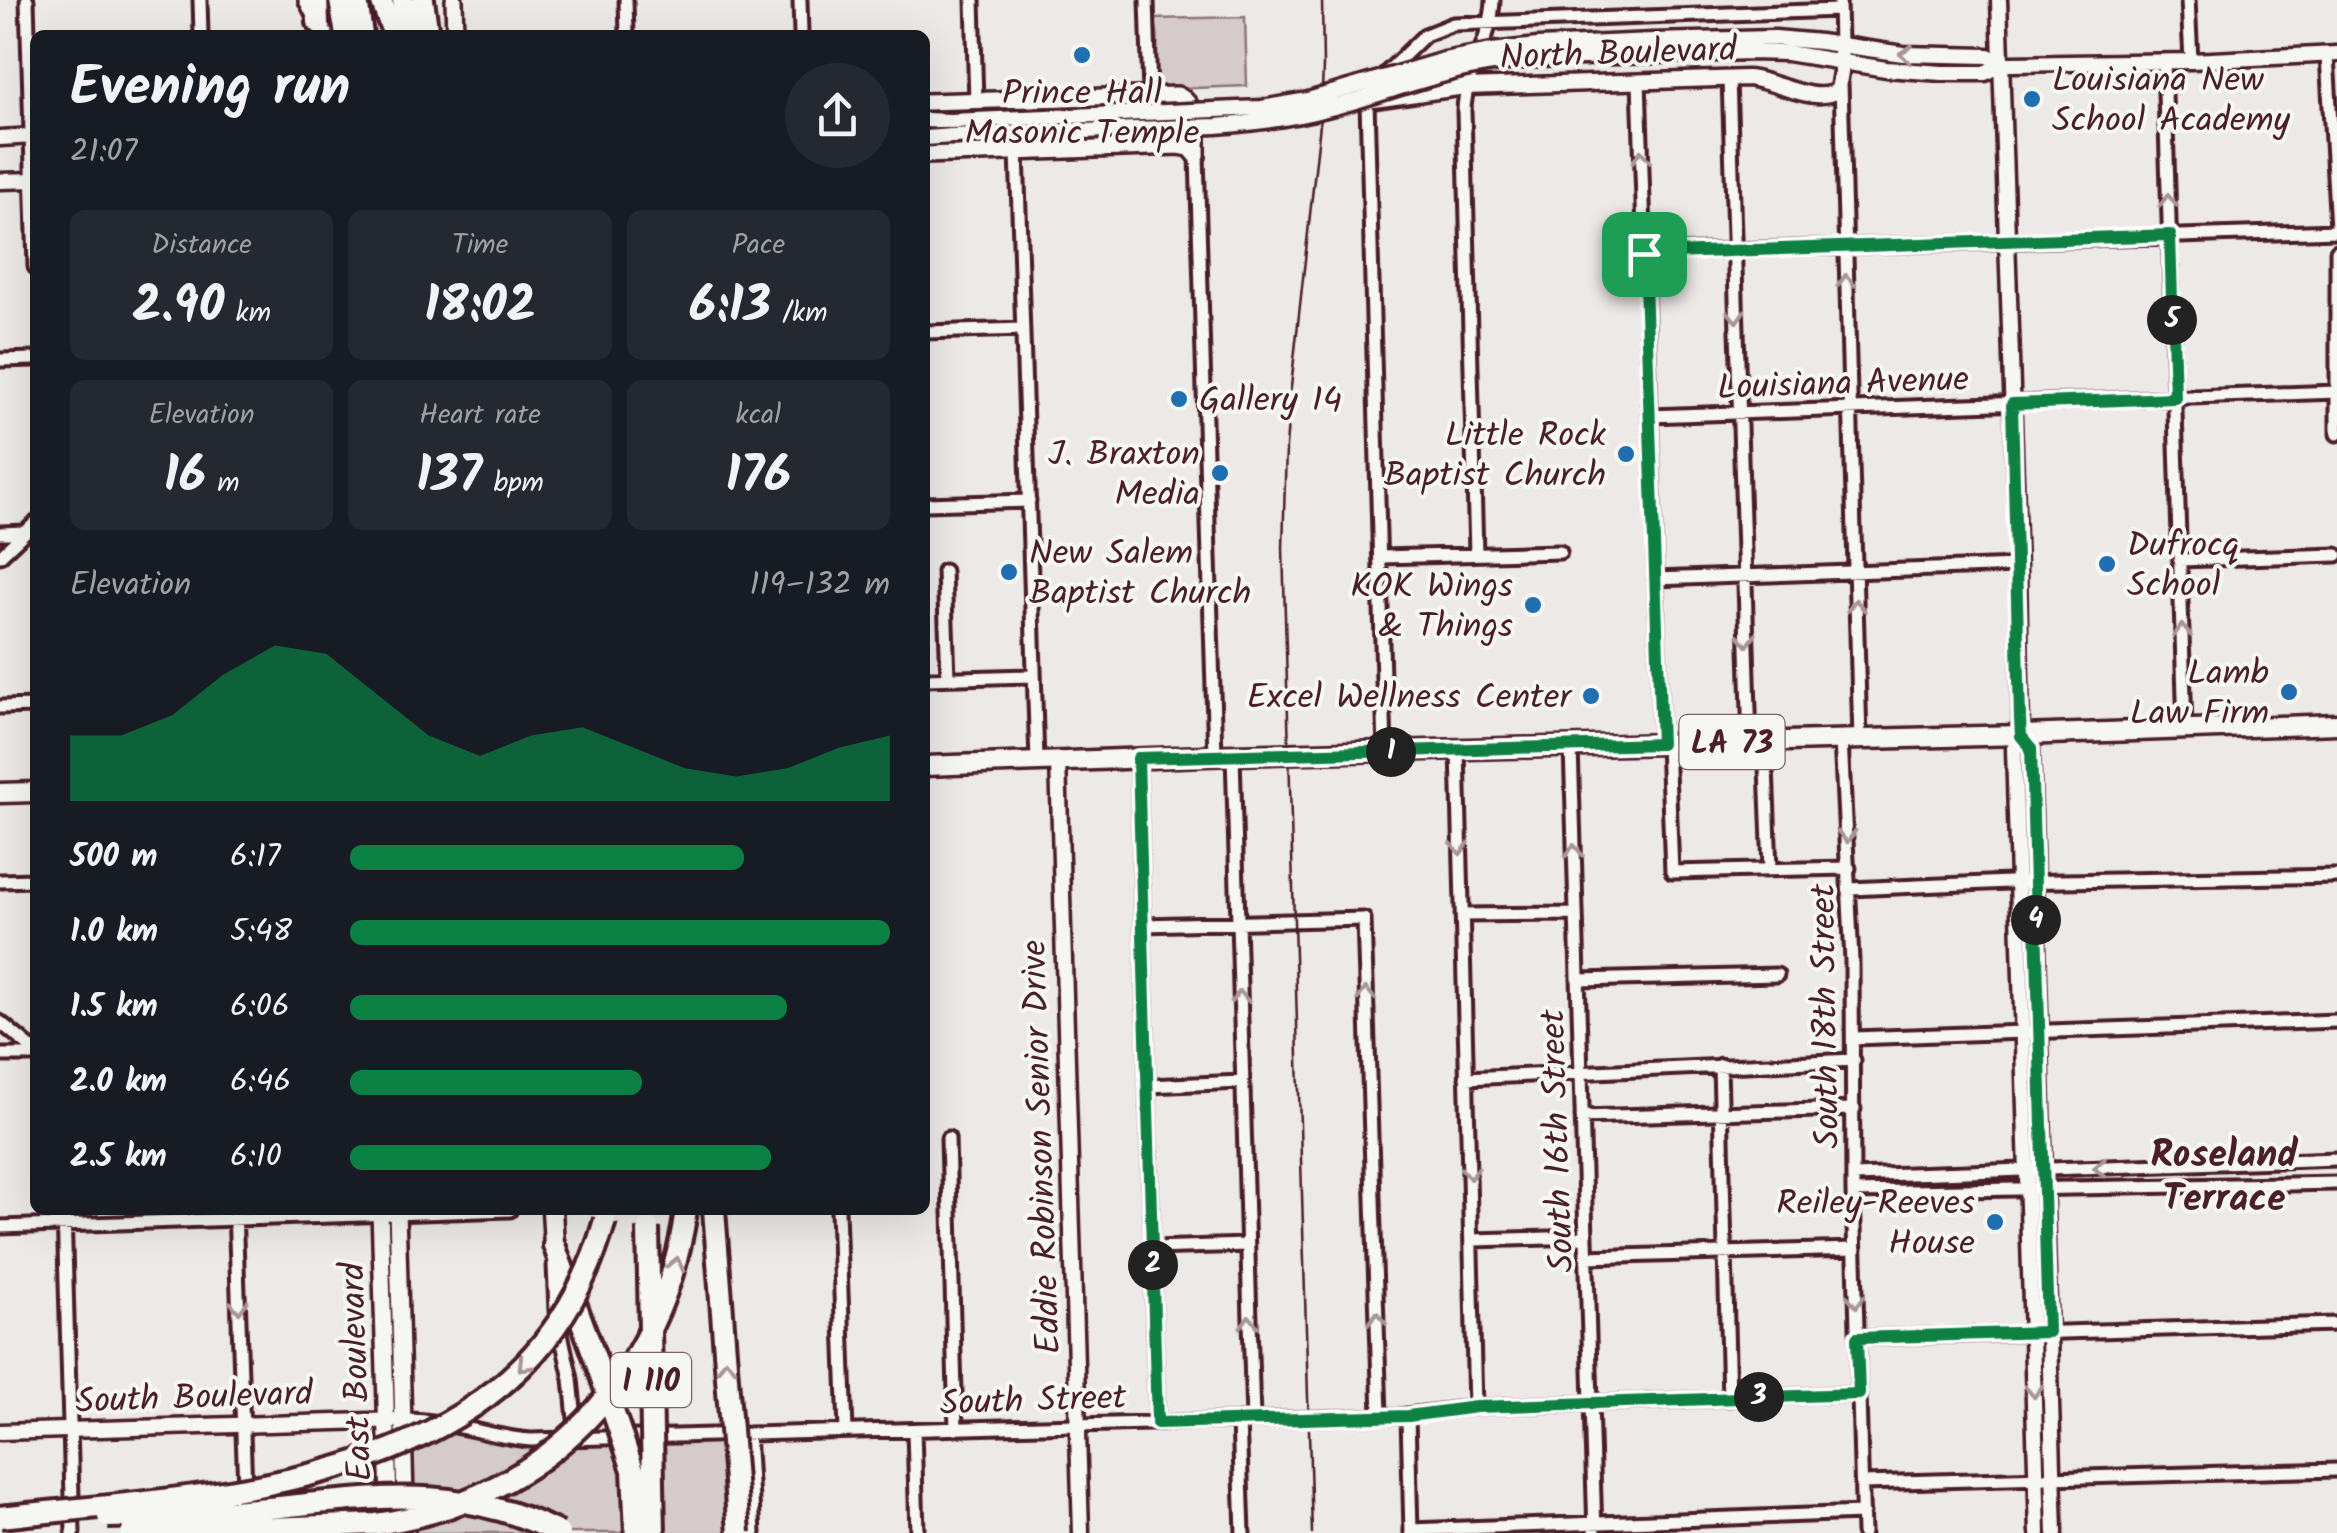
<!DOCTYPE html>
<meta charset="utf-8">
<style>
body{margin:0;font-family:Kalam,sans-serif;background:#242831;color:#f1f3f6;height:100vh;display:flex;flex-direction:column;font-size:38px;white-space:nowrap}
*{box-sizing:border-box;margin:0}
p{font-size:32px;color:#9ea1a6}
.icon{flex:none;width:55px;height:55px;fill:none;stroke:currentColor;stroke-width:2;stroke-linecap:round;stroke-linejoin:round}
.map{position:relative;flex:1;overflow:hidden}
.side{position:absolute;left:30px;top:30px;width:900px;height:1185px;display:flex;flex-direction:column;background:#171b24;border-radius:15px;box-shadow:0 10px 40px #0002}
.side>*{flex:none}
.pin{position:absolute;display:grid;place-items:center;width:85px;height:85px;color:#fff;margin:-42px;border-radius:20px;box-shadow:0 5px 15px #0006}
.km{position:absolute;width:50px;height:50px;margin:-25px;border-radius:50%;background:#222;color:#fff;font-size:28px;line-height:50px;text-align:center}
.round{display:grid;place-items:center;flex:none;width:105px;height:105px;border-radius:52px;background:#242831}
.summary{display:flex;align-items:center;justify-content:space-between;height:170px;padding:0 40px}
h1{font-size:55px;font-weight:700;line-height:75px}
.figures{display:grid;grid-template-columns:repeat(3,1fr);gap:15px;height:170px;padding:10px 40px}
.figures div{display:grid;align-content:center;border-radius:15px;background:#242831;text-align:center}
.figures b{font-size:50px;font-weight:700}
.figures small{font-size:28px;font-weight:400}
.figures p{font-size:28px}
.chart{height:280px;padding:20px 40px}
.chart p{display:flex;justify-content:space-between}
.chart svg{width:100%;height:180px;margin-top:10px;fill:#0b8043;opacity:.7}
ul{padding:0 40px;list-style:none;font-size:32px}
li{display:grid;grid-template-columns:160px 120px 1fr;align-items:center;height:75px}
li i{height:25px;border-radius:12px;background:#0b8043}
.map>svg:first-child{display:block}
</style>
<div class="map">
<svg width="2337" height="1533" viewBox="0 0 2337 1533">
<rect width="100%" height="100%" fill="#ece9e6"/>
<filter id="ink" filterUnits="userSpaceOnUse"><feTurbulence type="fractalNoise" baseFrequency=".01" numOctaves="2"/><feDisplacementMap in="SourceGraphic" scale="20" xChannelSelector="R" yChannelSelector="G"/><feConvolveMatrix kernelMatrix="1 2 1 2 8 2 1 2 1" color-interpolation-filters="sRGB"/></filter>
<g filter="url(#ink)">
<path fill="#d4cbca" stroke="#8f757a" stroke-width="2.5" d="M1245 17 1247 86 1167 89 1159 85C1149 63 1165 43 1153 19Z
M415 1427 457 1431 500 1443 518 1445 740 1440 747 1533H411L410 1428Z"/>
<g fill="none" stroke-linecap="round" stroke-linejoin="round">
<defs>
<path id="minor" d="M27 0 35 267
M200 0 201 35
M626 0 627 35
M800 0 801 35
M973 0 976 101
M1147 0 1150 95
M1839 0 1840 45
M2188 0 2191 61
M2327 55 2337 228
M2164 61 2185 729
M1381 78 1425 35 1453 24 1839 10
M1729 78 1750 742
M1639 81 1661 744
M1841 83 1860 739
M1370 92 1367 101 1385 752
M1017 151 1037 761
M1197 156 1215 756
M2337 251V434
M1644 253 2337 231
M925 332 1023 329
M0 360 35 359
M1650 416 2337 392
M925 504 1029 501
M0 533 26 532
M1476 554 1464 111C1465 71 1492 40 1493 0
M0 556 35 523
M1381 557 1560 552
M2179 560 2337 555
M944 571 948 678
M1655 579 2018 566
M925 679 1033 676
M0 707 35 706
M1841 739 1852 961 1853 1192 1863 1533
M1765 741 1770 869
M1667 744 1672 872 1849 868
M1571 747 1595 1533
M1458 750 1475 1407
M1233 755 1253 1420
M1138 758 1157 1423
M0 881 35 880
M1850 889 2009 882 2337 876
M1462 915 1575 914
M1143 925 1364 919 1380 1416
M1579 980 1777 975
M0 1022 35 1051
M1854 1038 2337 1021
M0 1055H35
M1720 1065 1729 1399
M1466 1078 1854 1060
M1148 1086 1242 1082
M1582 1117 1854 1109
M948 1138 956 1429
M1853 1176 2337 1159
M1853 1192 2337 1183
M64 1210 73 1533
M235 1210 246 1516
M838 1210 846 1431
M0 1227 510 1210
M1472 1240 1585 1237
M1152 1248 1247 1245
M1586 1257 1855 1249
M554 1265 556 1311 571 1379 576 1429
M1857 1338 2337 1324
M1408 1416 1411 1533
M403 1420C447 1419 487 1437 531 1440L1399 1416 1475 1407 1859 1394
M1239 1420 1243 1533
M914 1430 917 1533
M748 1434 754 1533
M1862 1483 2337 1470
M1411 1530 1863 1513"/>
<path id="tertiary" d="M1999 0 2018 566 2021 735
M1653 41 1775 38 1820 42 1903 54 1988 56 2001 64
M1654 55 1750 52 1787 53 1886 69 1942 73H1985L2001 64H2011L2191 61 2337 54
M1374 100 1465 87 1747 78C1775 80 1815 106 1838 90L1841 72 1840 45
M925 120 950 121
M0 138 35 136
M925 138 952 136
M0 181 35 180
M2021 735 2031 748 2055 1533
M2021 735 2014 749 2038 1533
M1058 760 1081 1533
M0 1432 403 1420"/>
<path id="secondary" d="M307 0 325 35
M454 0 455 35
M925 102 1177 95C1200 105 1197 135 1197 156
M925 155 1179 146 1190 148 1197 156
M380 1210 390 1533
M397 1210 406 1533"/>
<path id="primary" d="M925 766 1233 755 2021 735 2337 724
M0 793 35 792
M552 1210 554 1245"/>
<path id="motorway" d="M317 0 318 22
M340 0 346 35
M357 0 362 35
M381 0 394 35
M403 0 410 35
M423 0 428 35
M714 1210 718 1261
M554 1245 595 1358"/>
</defs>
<use href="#minor" stroke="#4a1f2b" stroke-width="19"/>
<use href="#tertiary" stroke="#4a1f2b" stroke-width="21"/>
<use href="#secondary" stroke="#4a1f2b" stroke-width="22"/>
<use href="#primary" stroke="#4a1f2b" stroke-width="25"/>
<use href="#motorway" stroke="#4a1f2b" stroke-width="28"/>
<use href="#minor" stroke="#f6f6f2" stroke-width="11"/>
<use href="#tertiary" stroke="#f6f6f2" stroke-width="14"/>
<use href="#secondary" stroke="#f6f6f2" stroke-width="15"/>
<use href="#primary" stroke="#f6f6f2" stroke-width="18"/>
<use href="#motorway" stroke="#f6f6f2" stroke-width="20"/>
<path stroke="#4a1f2b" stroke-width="2.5" d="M1312 1533 1283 548 1286 447 1290 396 1321 115 1323 66 1322 0"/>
<defs>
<path id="tertiary-bridge" d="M950 121 1262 108 1308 100 1444 60 1492 51 1538 46 1653 41
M952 136 1216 126C1255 123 1293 118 1330 108 1377 96 1422 78 1470 68 1530 56 1593 57 1654 55"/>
<path id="motorway-bridge" d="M648 1228 654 1533
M718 1261 739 1533
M595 1358 633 1470 636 1533
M0 1517C228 1492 530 1490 605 1220
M108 1517C162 1516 214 1513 268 1508 374 1498 459 1482 559 1533
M131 1533 376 1524C544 1501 663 1377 686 1210"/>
</defs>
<use href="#tertiary-bridge" stroke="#4a1f2b" stroke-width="21" stroke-linecap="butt"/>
<use href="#motorway-bridge" stroke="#4a1f2b" stroke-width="28" stroke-linecap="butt"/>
<use href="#tertiary-bridge" stroke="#f6f6f2" stroke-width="14"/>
<use href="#motorway-bridge" stroke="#f6f6f2" stroke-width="20"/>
</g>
<defs><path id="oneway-chevron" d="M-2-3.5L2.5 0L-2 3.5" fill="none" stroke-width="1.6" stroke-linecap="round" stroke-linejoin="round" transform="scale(2.5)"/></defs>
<g stroke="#a99598">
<use href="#oneway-chevron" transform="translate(1906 54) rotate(-175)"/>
<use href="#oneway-chevron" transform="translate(1641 157) rotate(-92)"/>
<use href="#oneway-chevron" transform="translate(2168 201) rotate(-92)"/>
<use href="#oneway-chevron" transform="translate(1846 281) rotate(-92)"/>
<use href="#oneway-chevron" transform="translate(1736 316) rotate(88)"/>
<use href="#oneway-chevron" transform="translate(1856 606) rotate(-92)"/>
<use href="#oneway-chevron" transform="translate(2182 631) rotate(-92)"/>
<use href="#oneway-chevron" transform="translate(1747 640) rotate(88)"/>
<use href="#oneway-chevron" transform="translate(1847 836) rotate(87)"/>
<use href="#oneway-chevron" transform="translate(1460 848) rotate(89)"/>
<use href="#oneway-chevron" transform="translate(1574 851) rotate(-92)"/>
<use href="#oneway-chevron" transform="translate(1366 994) rotate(-92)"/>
<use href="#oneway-chevron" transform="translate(1240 997) rotate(-91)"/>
<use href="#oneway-chevron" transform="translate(2100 1168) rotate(178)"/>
<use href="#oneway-chevron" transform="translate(1470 1173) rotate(88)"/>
<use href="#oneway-chevron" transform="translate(676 1264) rotate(-76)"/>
<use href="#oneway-chevron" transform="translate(1856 1301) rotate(88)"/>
<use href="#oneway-chevron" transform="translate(239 1307) rotate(88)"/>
<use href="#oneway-chevron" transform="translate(1377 1319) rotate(-92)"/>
<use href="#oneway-chevron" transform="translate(1249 1322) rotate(-92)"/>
<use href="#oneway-chevron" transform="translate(524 1365) rotate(134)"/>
<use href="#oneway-chevron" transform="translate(726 1366) rotate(-94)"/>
<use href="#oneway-chevron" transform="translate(2034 1391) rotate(88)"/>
</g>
</g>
<g fill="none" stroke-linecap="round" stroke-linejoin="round" filter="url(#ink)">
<defs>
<path id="route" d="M2170 235 2175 398 2012 404 2020 719 2021 736 2031 748 2048 1332 1857 1338 1859 1394 1476 1407 1408 1416 1157 1423 1138 758 1661 744 1644 254Z"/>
</defs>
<use href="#route" stroke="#fff" stroke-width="20"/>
<use href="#route" stroke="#0b8043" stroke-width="12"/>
</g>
<g fill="#1f6fb2" stroke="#f6f6f2" stroke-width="4">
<circle cx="1082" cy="55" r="10"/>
<circle cx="2032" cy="99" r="10"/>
<circle cx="1179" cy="399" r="10"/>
<circle cx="1626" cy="454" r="10"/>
<circle cx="1220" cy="473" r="10"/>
<circle cx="2107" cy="564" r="10"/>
<circle cx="1009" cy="572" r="10"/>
<circle cx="1533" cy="605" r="10"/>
<circle cx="2289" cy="692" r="10"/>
<circle cx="1591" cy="696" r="10"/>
<circle cx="1995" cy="1222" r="10"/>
</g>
<g text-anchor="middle" stroke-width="8" stroke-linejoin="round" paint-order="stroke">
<g fill="#f6f6f2" stroke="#7e6067" stroke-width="2.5">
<rect x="1679.5" y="715" width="105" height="54" rx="8"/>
<rect x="611" y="1353" width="80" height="54" rx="8"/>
</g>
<g font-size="32" font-weight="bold" fill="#4a1f2b">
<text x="1732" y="753">LA 73</text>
<text x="651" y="1391">I 110</text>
</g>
<g font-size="35" fill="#4a1f2b" stroke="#f6f6f2">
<text transform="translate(1618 52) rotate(-2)" y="12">North Boulevard</text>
<text transform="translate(1843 382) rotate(-2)" y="12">Louisiana Avenue</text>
<text transform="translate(1824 1016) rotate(-91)" y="12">South 18th Street</text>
<text transform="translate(1556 1141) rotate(-92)" y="12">South 16th Street</text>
<text transform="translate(1040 1147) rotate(-92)" y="12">Eddie Robinson Senior Drive</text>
<text transform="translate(355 1372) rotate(-92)" y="12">East Boulevard</text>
<text transform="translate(194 1396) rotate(-2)" y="12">South Boulevard</text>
<text transform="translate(1033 1399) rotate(-2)" y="12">South Street</text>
</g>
<g font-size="35" fill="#4a1f2b" stroke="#f6f6f2" text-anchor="end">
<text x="2052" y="91" text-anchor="start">Louisiana New<tspan x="2052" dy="40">School Academy</tspan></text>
<text x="1082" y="104" text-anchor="middle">Prince Hall<tspan x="1082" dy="40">Masonic Temple</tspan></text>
<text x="1199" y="411" text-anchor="start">Gallery 14</text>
<text x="1606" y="446">Little Rock<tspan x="1606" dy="40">Baptist Church</tspan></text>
<text x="1200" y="465">J. Braxton<tspan x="1200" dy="40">Media</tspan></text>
<text x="2127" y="556" text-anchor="start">Dufrocq<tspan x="2127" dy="40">School</tspan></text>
<text x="1029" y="564" text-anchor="start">New Salem<tspan x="1029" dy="40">Baptist Church</tspan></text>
<text x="1513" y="597">KOK Wings<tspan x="1513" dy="40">&amp; Things</tspan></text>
<text x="2269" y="684">Lamb<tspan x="2269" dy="40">Law Firm</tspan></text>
<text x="1571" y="708">Excel Wellness Center</text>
<text x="1975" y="1214">Reiley-Reeves<tspan x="1975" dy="40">House</tspan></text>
</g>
<g font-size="38" font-weight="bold" fill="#4a1f2b" stroke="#f6f6f2">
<text x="2224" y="1166">Roseland<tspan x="2224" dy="44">Terrace</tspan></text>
</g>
</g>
</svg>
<div class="pin" style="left:1644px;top:254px;background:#1e9e55"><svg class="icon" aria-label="arrive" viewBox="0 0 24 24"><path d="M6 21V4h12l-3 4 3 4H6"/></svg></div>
<b class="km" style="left:1391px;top:752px">1</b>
<b class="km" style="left:1153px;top:1265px">2</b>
<b class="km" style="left:1759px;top:1397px">3</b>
<b class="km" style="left:2036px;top:920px">4</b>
<b class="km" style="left:2172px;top:320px">5</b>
<section class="side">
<div class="summary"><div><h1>Evening run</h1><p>21:07</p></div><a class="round"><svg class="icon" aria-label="share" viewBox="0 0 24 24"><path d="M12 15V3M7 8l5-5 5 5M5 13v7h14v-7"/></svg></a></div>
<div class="figures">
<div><p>Distance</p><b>2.90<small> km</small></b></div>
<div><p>Time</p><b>18:02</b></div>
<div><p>Pace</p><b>6:13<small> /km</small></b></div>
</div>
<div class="figures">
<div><p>Elevation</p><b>16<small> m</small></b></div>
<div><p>Heart rate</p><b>137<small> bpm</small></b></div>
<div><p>kcal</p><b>176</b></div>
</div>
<div class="chart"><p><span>Elevation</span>119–132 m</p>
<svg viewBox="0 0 160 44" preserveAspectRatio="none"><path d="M0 44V28L10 28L20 23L30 13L40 6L50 8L60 18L70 28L80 33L90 28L100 26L110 31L120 36L130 38L140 36L150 31L160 28V44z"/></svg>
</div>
<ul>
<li><b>500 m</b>6:17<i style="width:73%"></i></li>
<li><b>1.0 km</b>5:48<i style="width:100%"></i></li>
<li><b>1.5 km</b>6:06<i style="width:81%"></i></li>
<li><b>2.0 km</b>6:46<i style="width:54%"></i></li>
<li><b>2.5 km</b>6:10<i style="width:78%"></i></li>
</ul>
</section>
</div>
